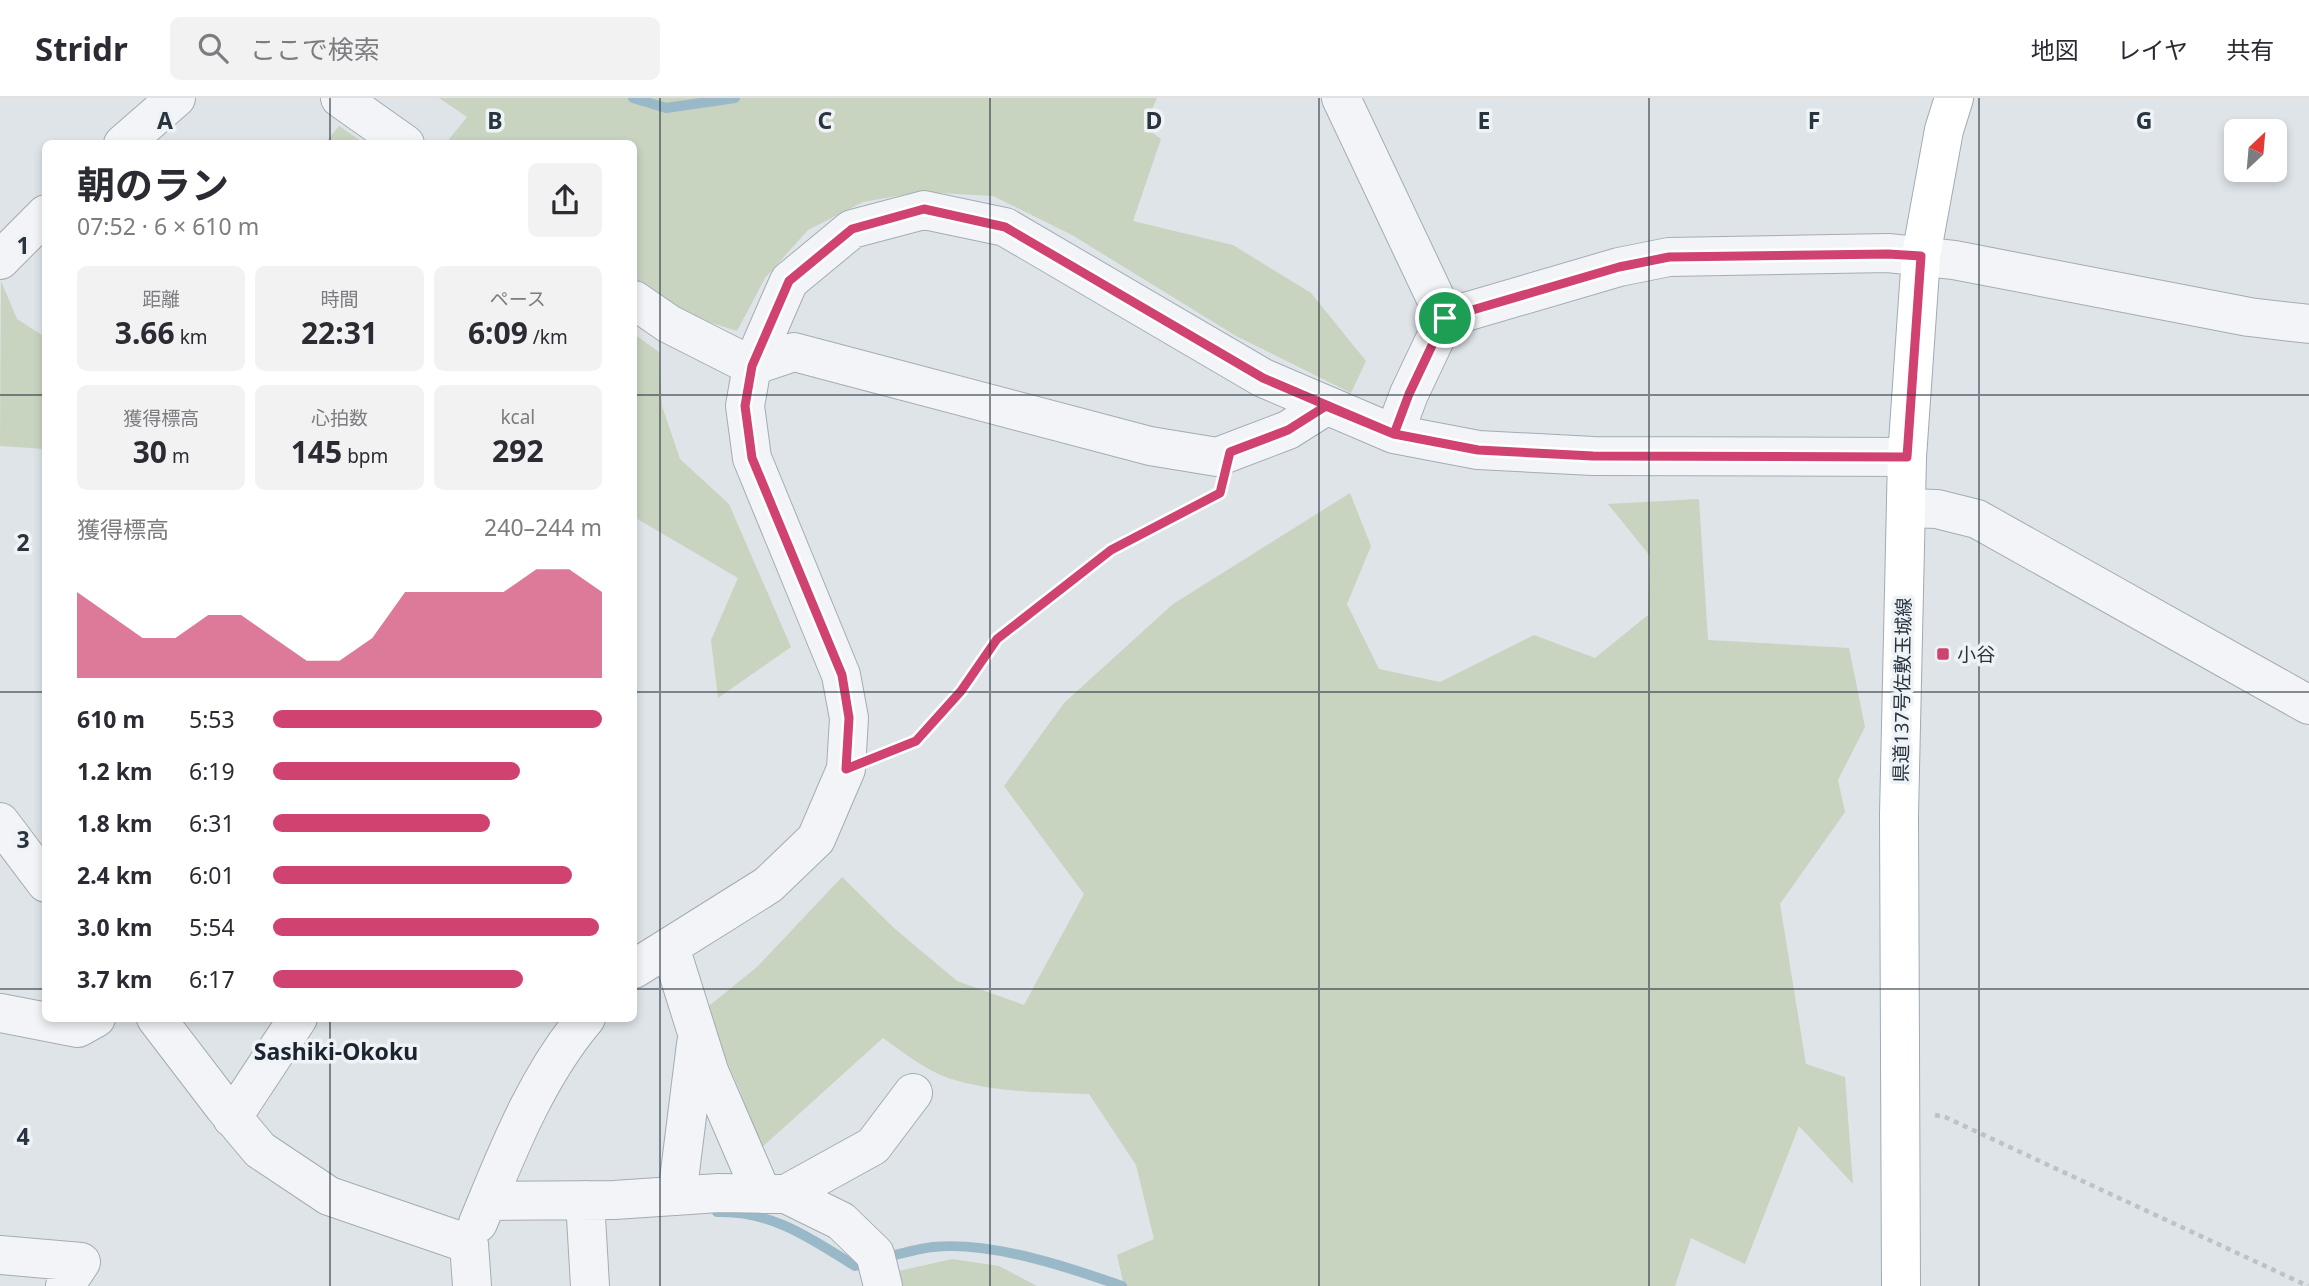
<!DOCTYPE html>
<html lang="ja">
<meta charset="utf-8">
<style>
body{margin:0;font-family:"Noto Sans","Noto Sans JP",sans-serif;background:#f2f2f3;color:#2b2b33;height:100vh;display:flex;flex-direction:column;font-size:26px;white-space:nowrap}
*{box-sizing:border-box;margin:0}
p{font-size:23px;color:#7c7c81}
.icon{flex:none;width:38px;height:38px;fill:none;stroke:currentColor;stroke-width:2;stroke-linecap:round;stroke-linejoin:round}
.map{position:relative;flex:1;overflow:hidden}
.details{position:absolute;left:42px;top:42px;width:595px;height:882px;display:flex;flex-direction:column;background:#fff;border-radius:10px;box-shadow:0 4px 10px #0003}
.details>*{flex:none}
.needle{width:46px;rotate:26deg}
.tools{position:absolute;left:2224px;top:21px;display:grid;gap:14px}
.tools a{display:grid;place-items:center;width:63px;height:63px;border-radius:10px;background:#fff;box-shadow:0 4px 10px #0003;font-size:35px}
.pin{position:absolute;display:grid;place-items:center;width:60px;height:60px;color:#fff;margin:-30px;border:4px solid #fff;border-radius:50%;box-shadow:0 2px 7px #0007}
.round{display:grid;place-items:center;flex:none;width:74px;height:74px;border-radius:10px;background:#f2f2f3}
.overview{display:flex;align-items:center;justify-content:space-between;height:119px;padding:0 35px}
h1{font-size:38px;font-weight:700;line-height:52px}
.stats{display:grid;grid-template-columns:repeat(3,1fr);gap:10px;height:119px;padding:7px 35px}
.stats div{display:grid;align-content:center;border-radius:10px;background:#f2f2f3;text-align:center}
.stats b{font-size:30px;font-weight:700}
.stats small{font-size:19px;font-weight:400}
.stats p{font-size:19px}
.chart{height:196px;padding:14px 35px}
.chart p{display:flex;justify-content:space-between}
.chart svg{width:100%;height:126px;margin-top:7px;fill:#d0426f;opacity:.7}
ul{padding:0 35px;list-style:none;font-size:23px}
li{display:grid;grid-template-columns:112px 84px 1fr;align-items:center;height:52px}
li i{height:18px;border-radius:9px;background:#d0426f}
header{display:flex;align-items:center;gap:42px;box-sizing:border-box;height:98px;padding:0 35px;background:#fff;border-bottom:2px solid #e1e1e2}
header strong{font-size:33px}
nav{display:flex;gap:38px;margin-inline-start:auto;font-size:24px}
.search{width:490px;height:63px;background:#f2f2f3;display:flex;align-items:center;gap:18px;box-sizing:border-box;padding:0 24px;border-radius:10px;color:#7c7c81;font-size:26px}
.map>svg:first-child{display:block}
</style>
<header>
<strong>Stridr</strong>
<div class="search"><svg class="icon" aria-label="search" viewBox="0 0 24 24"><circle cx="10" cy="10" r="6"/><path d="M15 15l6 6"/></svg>ここで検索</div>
<nav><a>地図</a><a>レイヤ</a><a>共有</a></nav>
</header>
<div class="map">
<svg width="2309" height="1188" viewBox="0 0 2309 1188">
<rect width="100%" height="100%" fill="#dfe4e9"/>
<path fill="#c8d3c0" d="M439 0H1157L1144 28 1161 41 1133 123 1233 147 1311 195 1366 263 1351 295 1236 238 1072 137 993 98 919 94 863 104 808 132 765 180 737 233 677 214 634 184V46L446 45 467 19Z
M339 28 364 45H325Z
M1 183 17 221 45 239V351L0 348Z
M634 236 659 254 662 308 680 361 729 406 791 549 718 600 711 542 738 480 634 419Z
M1350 395 1371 448 1347 506 1379 571 1440 584 1534 537 1595 560 1648 517 1650 458 1608 406 1699 401 1708 542 1849 550 1865 629 1838 682 1845 714 1780 806 1806 966 1845 979 1853 1086 1799 1028 1745 1166 1691 1140 1675 1188H1124L1117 1157 1154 1141 1136 1067 1089 996C1042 994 994 995 948 980 925 972 903 954 883 940L759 1052 740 993 704 912 757 869 842 779 894 830 957 883 1024 907 1084 796 1004 688 1064 605 1173 506Z
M952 1161 999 1168 1037 1188H902L899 1173Z"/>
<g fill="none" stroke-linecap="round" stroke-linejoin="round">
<path stroke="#99b9c9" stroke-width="10" d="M633 0 666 10 735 0
M717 1114C771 1112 812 1141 855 1168 880 1162 907 1152 933 1149 991 1143 1068 1169 1122 1188"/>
<defs>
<path id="minor" d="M340 0 405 46
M1341 0 1445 220 1409 296 1394 336
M123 46 176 0
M0 162 46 116
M634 202 669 226 752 268 794 254 1150 348 1217 359 1288 332 1326 308
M1445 220 1619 169 1669 159 1888 155 1954 162 2249 219 2309 226
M1907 410 1937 411 1977 421 2309 607
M0 724 46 785
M670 849 709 973 762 1096
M634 871 768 787 816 741 846 671 849 620 841 577 752 360 745 308 752 268 789 183 852 131 924 112 1005 129 1263 280 1394 336 1478 352 1593 358 1907 359
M0 915 78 930 96 920
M156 920 224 1009 260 1052 329 1098 469 1146 472 1188
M232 1020 298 920
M786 1096 873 1048 913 995
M677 1098 696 946
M585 1102 590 1188
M487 1103 614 1102 719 1095 786 1096 841 1123 875 1156 883 1188
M478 1125C507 1055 536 979 586 920
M0 1157 81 1164 65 1188"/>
<path id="major" d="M1901 1188 1899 717 1907 359 1921 158 1944 32 1954 0"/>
</defs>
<use href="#minor" stroke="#a4acb3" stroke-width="40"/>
<use href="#major" stroke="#9eabb4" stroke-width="40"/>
<path stroke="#bdc2c7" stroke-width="4.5" stroke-dasharray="5 5" stroke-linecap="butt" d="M882 656 916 643 961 593 997 541 1111 451 1218 396
M1935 1017 1945 1019 2308 1188"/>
<use href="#minor" stroke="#f2f4f7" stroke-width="38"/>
<use href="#major" stroke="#fff" stroke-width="38"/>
</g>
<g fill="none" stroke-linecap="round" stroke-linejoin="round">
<defs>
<path id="route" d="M1445 220 1409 296 1394 336 1326 308 1288 332 1230 354 1220 395 1111 452 997 541 961 593 916 643 846 671 849 620 842 577 752 360 745 308 752 268 789 183 852 131 924 111 1005 129 1263 280 1394 336 1478 352 1593 358 1907 359 1921 158 1888 156 1669 159 1619 169 1445 220"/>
</defs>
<use href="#route" stroke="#fff" stroke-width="14"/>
<use href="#route" stroke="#d0426f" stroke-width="9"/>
</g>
<path fill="none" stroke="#283540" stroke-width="2" stroke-opacity="0.55" d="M330 0V46M660 0V1188M990 0V1188M1319 0V1188M1649 0V1188M1979 0V1188M0 297H46M634 297H2309M0 594H46M634 594H2309M0 891H46M634 891H2309M330 920V1188"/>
<rect fill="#d0426f" stroke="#eff3f6" stroke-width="2.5" x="1936" y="549" width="14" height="14" rx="3.5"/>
<g text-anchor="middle" stroke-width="7" stroke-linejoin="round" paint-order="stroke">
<g font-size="19" fill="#283540" stroke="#eff3f6" text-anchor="start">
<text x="1957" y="563">小谷</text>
</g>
<g font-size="19" fill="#283540" stroke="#eff3f6">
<text transform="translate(1902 592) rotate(-89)" y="7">県道137号佐敷玉城線</text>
</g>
<g font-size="23" font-weight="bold" fill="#1a2531" stroke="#eff3f6">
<text x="336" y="962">Sashiki-Okoku</text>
</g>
</g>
<g font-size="23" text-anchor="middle" font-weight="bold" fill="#283540" stroke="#eff3f6" stroke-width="7" stroke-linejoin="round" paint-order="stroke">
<text x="165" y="31">A</text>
<text x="495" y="31">B</text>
<text x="825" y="31">C</text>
<text x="1154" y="31">D</text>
<text x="1484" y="31">E</text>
<text x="1814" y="31">F</text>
<text x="2144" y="31">G</text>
<text x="23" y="156">1</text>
<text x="23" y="453">2</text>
<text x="23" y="750">3</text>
<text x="23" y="1047">4</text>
</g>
</svg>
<div class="tools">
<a><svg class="needle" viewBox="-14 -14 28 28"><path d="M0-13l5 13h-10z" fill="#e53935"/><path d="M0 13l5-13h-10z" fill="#7c7c81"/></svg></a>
</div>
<div class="pin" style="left:1445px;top:220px;background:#1e9e55"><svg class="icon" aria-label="arrive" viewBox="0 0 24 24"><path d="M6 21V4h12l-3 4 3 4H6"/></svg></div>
<section class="details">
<div class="overview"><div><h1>朝のラン</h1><p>07:52 · 6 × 610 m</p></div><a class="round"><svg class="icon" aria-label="share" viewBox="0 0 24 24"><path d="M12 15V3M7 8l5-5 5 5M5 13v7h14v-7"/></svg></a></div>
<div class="stats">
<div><p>距離</p><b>3.66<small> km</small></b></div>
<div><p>時間</p><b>22:31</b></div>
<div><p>ペース</p><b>6:09<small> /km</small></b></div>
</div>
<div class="stats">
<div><p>獲得標高</p><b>30<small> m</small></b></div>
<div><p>心拍数</p><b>145<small> bpm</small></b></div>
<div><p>kcal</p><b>292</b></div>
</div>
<div class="chart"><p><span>獲得標高</span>240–244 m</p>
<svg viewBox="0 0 160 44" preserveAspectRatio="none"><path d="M0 44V14L10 22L20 30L30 30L40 22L50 22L60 30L70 38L80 38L90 30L100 14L110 14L120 14L130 14L140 6L150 6L160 14V44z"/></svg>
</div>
<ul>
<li><b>610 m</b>5:53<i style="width:100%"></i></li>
<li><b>1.2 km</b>6:19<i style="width:75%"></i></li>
<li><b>1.8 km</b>6:31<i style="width:66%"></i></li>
<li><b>2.4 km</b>6:01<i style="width:91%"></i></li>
<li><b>3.0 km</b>5:54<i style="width:99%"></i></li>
<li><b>3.7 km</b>6:17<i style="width:76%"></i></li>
</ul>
</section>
</div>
